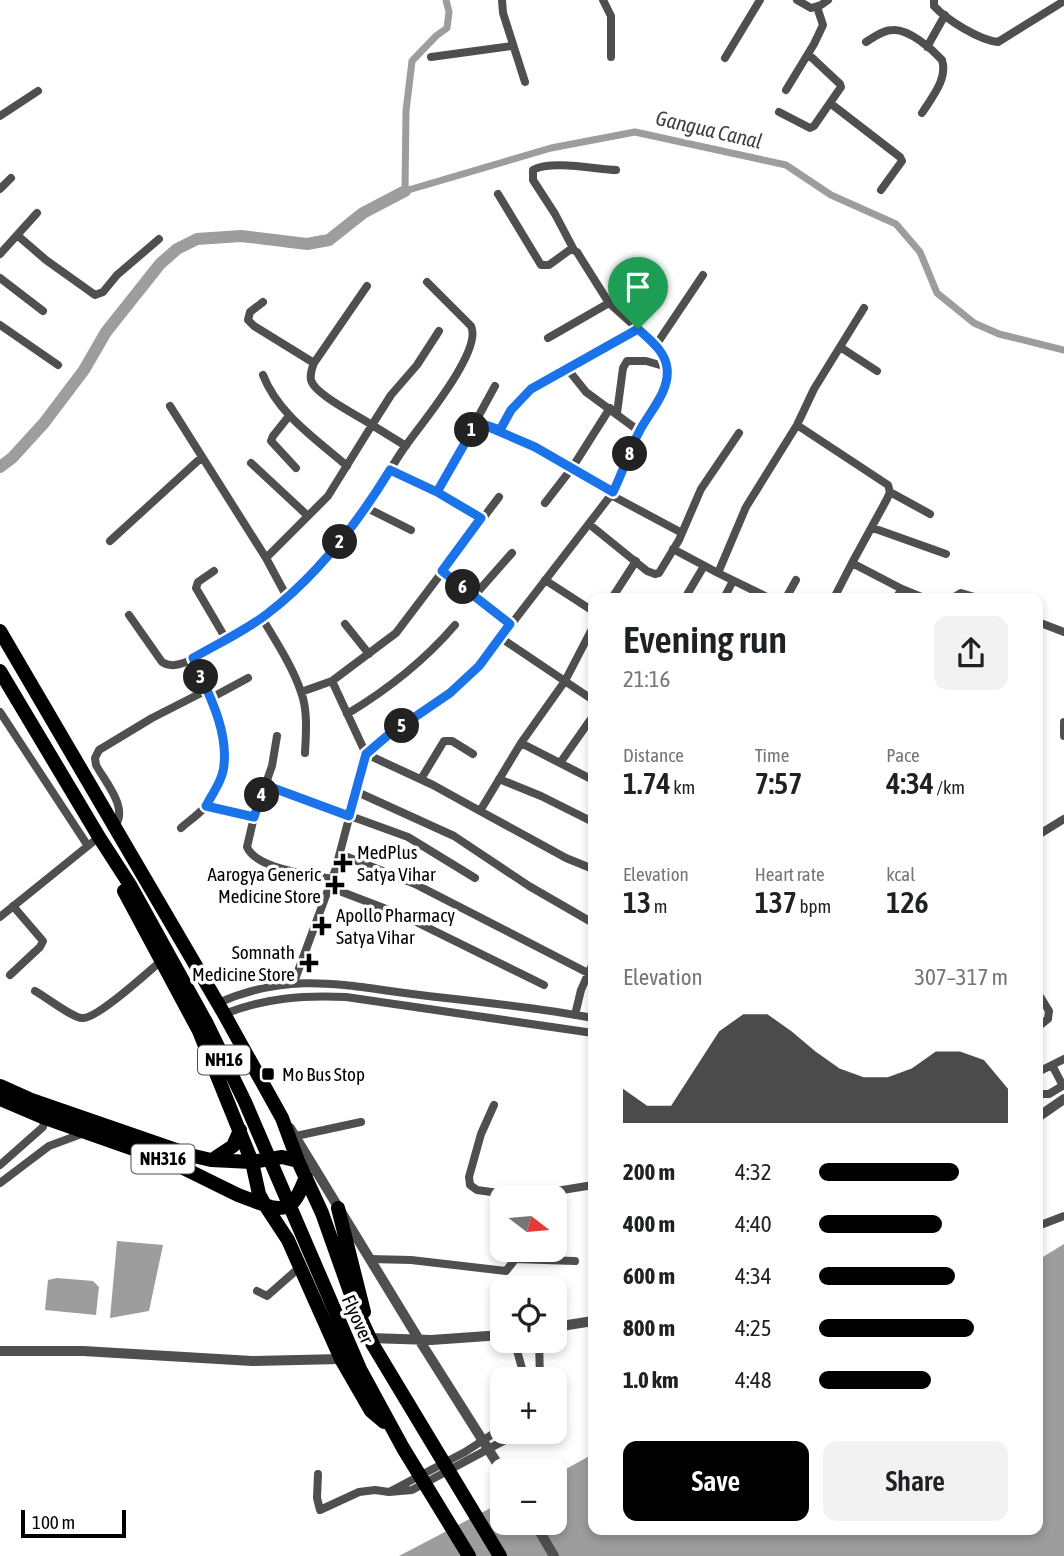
<!DOCTYPE html>
<meta charset="utf-8">
<style>
body{margin:0;font-family:"Asap Condensed",sans-serif;background:#f2f2f2;color:#202124;height:100vh;display:flex;flex-direction:column;font-size:26px;white-space:nowrap}
*{box-sizing:border-box;margin:0}
p{font-size:23px;color:#757577}
.icon{flex:none;width:38px;height:38px;fill:none;stroke:currentColor;stroke-width:2;stroke-linecap:round;stroke-linejoin:round}
.map{position:relative;flex:1;overflow:hidden}
.side{position:absolute;left:588px;top:593px;width:455px;height:942px;display:flex;flex-direction:column;background:#fff;border-radius:14px;box-shadow:0 4px 10px #0003}
.side>*{flex:none}
.needle{width:46px;rotate:106deg}
.buttons{position:absolute;left:490px;top:1185px;display:grid;gap:14px}
.buttons a{display:grid;place-items:center;width:77px;height:77px;border-radius:14px;background:#fff;box-shadow:0 4px 10px #0003;font-size:35px}
.scale{position:absolute;left:21px;bottom:18px;width:105px;box-sizing:border-box;padding-left:7px;border:4px solid #000;border-top:0;font-size:19px;line-height:24px;white-space:nowrap;color:#000;-webkit-text-stroke:5px #fff;paint-order:stroke}
.pin{position:absolute;display:grid;place-items:center;width:60px;height:60px;color:#fff;margin:-72px -30px;border-radius:50% 50% 50% 0;rotate:-45deg;box-shadow:0 0 7px #0007}
.pin .icon{rotate:45deg}
.km{position:absolute;width:35px;height:35px;margin:-18px;border-radius:50%;background:#222;color:#fff;font-size:19px;line-height:35px;text-align:center}
.round{display:grid;place-items:center;flex:none;width:74px;height:74px;border-radius:14px;background:#f2f2f2}
.summary{display:flex;align-items:center;justify-content:space-between;height:119px;padding:0 35px}
h1{font-size:38px;font-weight:600;line-height:52px}
.figures{display:grid;grid-template-columns:repeat(3,1fr);gap:10px;height:119px;padding:7px 35px}
.figures div{display:grid;align-content:center}
.figures b{font-size:30px;font-weight:600}
.figures small{font-size:19px;font-weight:400}
.figures p{font-size:19px}
.chart{height:196px;padding:14px 35px}
.chart p{display:flex;justify-content:space-between}
.chart svg{width:100%;height:126px;margin-top:7px;fill:#000;opacity:.7}
.primary-button{display:flex;gap:14px;margin-top:auto;padding:14px 35px}
.primary-button a{flex:1;height:80px;border-radius:14px;background:#000;color:#fff;font-size:28px;font-weight:600;line-height:80px;text-align:center}
.primary-button a+a{background:#f2f2f2;color:#202124}
ul{padding:0 35px;list-style:none;font-size:23px}
li{display:grid;grid-template-columns:112px 84px 1fr;align-items:center;height:52px}
li i{height:18px;border-radius:9px;background:#000}
.map>svg:first-child{display:block}
</style>
<div class="map">
<svg width="1064" height="1556" viewBox="0 0 1064 1556">
<rect width="100%" height="100%" fill="#fff"/>
<path fill="#9d9d9d" d="M117 1241 163 1245 149 1311 110 1318Z
M1064 1244V1556H399L502 1502V1522H555V1475L593 1454V1530H1038V1260Z
M57 1278 93 1281 99 1287 96 1315 45 1310 48 1280Z"/>
<g fill="none" stroke-linecap="round" stroke-linejoin="round">
<path stroke="#9d9d9d" stroke-width="7" d="M446 0 449 12 447 28 436 36 412 61 406 111 405 191 551 148 635 132 786 165 831 195 896 224 920 252 937 293 974 323 999 334 1064 350"/>
<path stroke="#9d9d9d" stroke-width="12" d="M0 467 12 458 44 423 84 370 106 332 160 264 177 249 197 239 241 236 307 244 329 240 363 213 405 191"/>
<path stroke="#4f4f4f" stroke-width="8" d="M502 0 503 13 525 82
M603 0 611 16V57
M797 0 811 8 821 5 828 0
M934 0V6C947 20 979 40 998 42L1064 1
M866 42C874 37 883 30 893 30 909 29 932 49 942 60 948 79 932 97 922 113
M927 47 945 15
M431 57 512 46
M725 58 760 0
M786 90 814 44 823 25 817 7
M830 103 900 157 902 161 881 190
M779 112 810 128 814 126 841 87 840 84 808 54
M0 116 38 91
M0 189 11 178
M17 235 46 260 95 295 103 292 117 275 159 239
M574 250 555 214 533 180V170C550 160 595 169 616 170
M0 254 37 213
M0 278 43 311
M367 286 314 363C312 368 310 375 311 380 314 394 359 416 372 425L391 395 417 365 439 331
M263 302 250 312 248 320 254 326 314 363
M0 325 58 365
M548 338 609 303
M656 345 703 275
M840 347 877 371
M566 367 586 392 639 431
M263 375C278 414 316 439 347 466
M170 406 266 558
M617 413 623 368 627 361H646L667 367
M289 416 273 436 271 441 296 468
M477 422 535 447 613 492
M797 425 888 485 890 492 887 499 852 563 902 589 896 598
M500 430 511 410 531 389 638 329
M251 463 308 516
M390 470 460 504 481 518
M437 492 495 386
M890 492 930 514
M611 495 682 533
M545 503 572 468 610 408
M367 508 411 530
M589 524 647 571 655 574 659 573 679 540 701 489 739 433
M873 528 946 554
M110 541 202 457
M673 549 718 573
M214 571 198 582 196 588 226 639
M442 571 510 624
M545 580 593 611
M902 589 924 598
M474 596 512 553
M287 597 266 558 328 496 372 425 406 446
M612 598 636 561
M685 598 704 566
M724 598 733 581
M769 598 718 573 746 507 797 425 814 389 864 308
M786 598 796 580
M834 598 852 563
M953 598 961 593 978 598
M129 615 162 662C177 672 197 656 210 648 243 629 275 611 302 585 324 563 351 533 368 507 381 487 392 464 407 444 422 423 483 350 471 326L427 282
M262 618C275 640 293 667 301 692 308 710 306 734 305 753
M1038 622 1064 632
M345 624 369 654
M501 638 593 700
M332 681 366 754 433 785 480 811
M301 692 332 681 396 633 499 497
M211 698 248 678
M0 712 88 846
M347 714C387 690 425 660 455 625
M1064 722V736
M521 743 565 681 593 627
M560 763 593 716
M421 779 444 741H452L473 754
M499 779 541 796 593 822
M593 780 521 743 480 811 566 858 593 869
M265 785 408 837 475 878
M355 791 454 836 529 886 593 923
M206 806 254 817 247 847C256 869 309 874 332 879
M254 817 272 766 277 736
M114 827C130 809 105 782 96 765L95 758 99 750 152 718 207 690
M181 828C189 821 198 815 205 807 245 763 212 703 193 658
M1038 835 1064 819
M340 854 415 884 588 973
M329 887 402 915 544 985
M0 917 99 837
M10 975 40 947 43 941 13 906
M294 982 335 871 366 754 387 736 450 693 479 666 611 495 639 431 658 401 667 381 664 359 656 345 609 303 577 252 571 249 549 265H541L498 194
M35 991C46 997 73 1018 82 1018 96 1020 148 972 161 961
M1038 993 1049 1011 1048 1019 1038 1027
M218 1003C295 969 349 987 428 996 483 1002 539 1008 593 1018
M224 1014C265 998 303 995 346 997L593 1033
M575 1015 581 990 593 963
M1052 1065 1063 1086
M1038 1072 1064 1059
M1038 1094H1049L1064 1085
M494 1105 481 1134 469 1177 470 1185 477 1190 520 1196
M296 1136 361 1122
M0 1165 43 1127 45 1118
M0 1183 49 1146 84 1133
M520 1197 593 1185
M1038 1226 1064 1216
M370 1259 411 1260 506 1271 513 1262 515 1250
M513 1259 575 1261
M257 1291 267 1296 300 1267
M514 1340 525 1379
M539 1340 540 1379
M318 1474 317 1498 320 1510 359 1492 375 1490 389 1492 412 1490 520 1432
M391 1491 465 1452 502 1428"/>
<path stroke="#4f4f4f" stroke-width="10" d="M1038 1117 1064 1099
M290 1128 418 1338 502 1471
M555 1327 593 1321
M370 1338 431 1340 502 1335
M0 1351H83L252 1361 341 1359
M534 1522 554 1556"/>
<path stroke="#000" stroke-width="14" d="M0 631 223 1012 282 1118 298 1161 322 1213 355 1306 373 1345 500 1556
M0 671 99 837 130 885 207 1024 245 1102 360 1369 403 1448 469 1556
M0 1086 29 1099 194 1156 211 1160 252 1162 199 1031 124 891
M0 1099 45 1118 173 1163 238 1195 265 1205 288 1240 341 1359 371 1411 384 1422
M212 1160 233 1146 240 1130
M298 1161 282 1157 252 1162 259 1194 265 1205C292 1215 297 1199 306 1177
M338 1208 364 1312"/>
</g>
<g fill="none" stroke-linecap="round" stroke-linejoin="round">
<defs>
<path id="route" d="M638 329 531 389 511 410 500 430 477 422 437 492 390 470C357 524 318 575 267 614 245 631 217 644 193 658 207 691 228 728 224 765 223 779 213 793 206 806L254 817 265 785 349 816 366 754 387 736 450 693 479 666 510 624 442 571 481 518 437 492 477 422 535 447 613 492C623 472 629 451 639 432 649 412 670 392 667 368 665 351 650 340 638 329"/>
</defs>
<use href="#route" stroke="#fff" stroke-width="14"/>
<use href="#route" stroke="#1a73e8" stroke-width="9"/>
</g>
<g fill="#000" stroke="#fff" stroke-width="2.5">
<path d="M339.5 852.5h7v7h7v7h-7v7h-7v-7h-7v-7h7z"/>
<path d="M331.5 874.5h7v7h7v7h-7v7h-7v-7h-7v-7h7z"/>
<path d="M318.5 915.5h7v7h7v7h-7v7h-7v-7h-7v-7h7z"/>
<path d="M305.5 952.5h7v7h7v7h-7v7h-7v-7h-7v-7h7z"/>
<rect x="261" y="1067" width="14" height="14" rx="3.5"/>
</g>
<g text-anchor="middle" stroke-width="7" stroke-linejoin="round" paint-order="stroke">
<g fill="#fff" stroke="#4c4c4c" stroke-width="2">
<rect x="198" y="1045.5" width="52" height="29" rx="5"/>
<rect x="131.5" y="1144.5" width="63" height="29" rx="5"/>
</g>
<g font-size="18" font-weight="bold" fill="#000">
<text x="224" y="1066">NH16</text>
<text x="163" y="1165">NH316</text>
</g>
<g font-size="19" fill="#000" stroke="#fff" text-anchor="start">
<text x="357" y="859">MedPlus<tspan x="357" dy="22">Satya Vihar</tspan></text>
<text x="321" y="881" text-anchor="end">Aarogya Generic<tspan x="321" dy="22">Medicine Store</tspan></text>
<text x="336" y="922">Apollo Pharmacy<tspan x="336" dy="22">Satya Vihar</tspan></text>
<text x="295" y="959" text-anchor="end">Somnath<tspan x="295" dy="22">Medicine Store</tspan></text>
<text x="282" y="1081">Mo Bus Stop</text>
</g>
<g font-size="19" fill="#000" stroke="#fff">
<text transform="translate(358 1319) rotate(66)" y="7">Flyover</text>
</g>
<g font-size="21" font-style="italic" fill="#3e3e3e" stroke="#fff">
<text transform="translate(709 130) rotate(13)" y="7">Gangua Canal</text>
</g>
</g>
</svg>
<div class="buttons">
<a><svg class="needle" viewBox="-14 -14 28 28"><path d="M0-13l5 13h-10z" fill="#e53935"/><path d="M0 13l5-13h-10z" fill="#757577"/></svg></a>
<a><svg class="icon" aria-label="locate" viewBox="0 0 24 24"><circle cx="12" cy="12" r="6"/><path d="M12 2v4M12 18v4M2 12h4M18 12h4"/></svg></a>
<a>+</a>
<a>−</a>
</div>
<div class="scale">100 m</div>
<div class="pin" style="left:638px;top:329px;background:#1e9e55"><svg class="icon" aria-label="arrive" viewBox="0 0 24 24"><path d="M6 21V4h12l-3 4 3 4H6"/></svg></div>
<b class="km" style="left:472px;top:430px">1</b>
<b class="km" style="left:340px;top:542px">2</b>
<b class="km" style="left:201px;top:677px">3</b>
<b class="km" style="left:262px;top:795px">4</b>
<b class="km" style="left:402px;top:726px">5</b>
<b class="km" style="left:463px;top:587px">6</b>
<b class="km" style="left:630px;top:454px">8</b>
<section class="side">
<div class="summary"><div><h1>Evening run</h1><p>21:16</p></div><a class="round"><svg class="icon" aria-label="share" viewBox="0 0 24 24"><path d="M12 15V3M7 8l5-5 5 5M5 13v7h14v-7"/></svg></a></div>
<div class="figures">
<div><p>Distance</p><b>1.74<small> km</small></b></div>
<div><p>Time</p><b>7:57</b></div>
<div><p>Pace</p><b>4:34<small> /km</small></b></div>
</div>
<div class="figures">
<div><p>Elevation</p><b>13<small> m</small></b></div>
<div><p>Heart rate</p><b>137<small> bpm</small></b></div>
<div><p>kcal</p><b>126</b></div>
</div>
<div class="chart"><p><span>Elevation</span>307–317 m</p>
<svg viewBox="0 0 160 44" preserveAspectRatio="none"><path d="M0 44V32L10 38L20 38L30 25L40 12L50 6L60 6L70 12L80 19L90 25L100 28L110 28L120 25L130 19L140 19L150 22L160 32V44z"/></svg>
</div>
<ul>
<li><b>200 m</b>4:32<i style="width:74%"></i></li>
<li><b>400 m</b>4:40<i style="width:65%"></i></li>
<li><b>600 m</b>4:34<i style="width:72%"></i></li>
<li><b>800 m</b>4:25<i style="width:82%"></i></li>
<li><b>1.0 km</b>4:48<i style="width:59%"></i></li>
</ul>
<div class="primary-button"><a>Save</a><a>Share</a></div>
</section>
</div>
